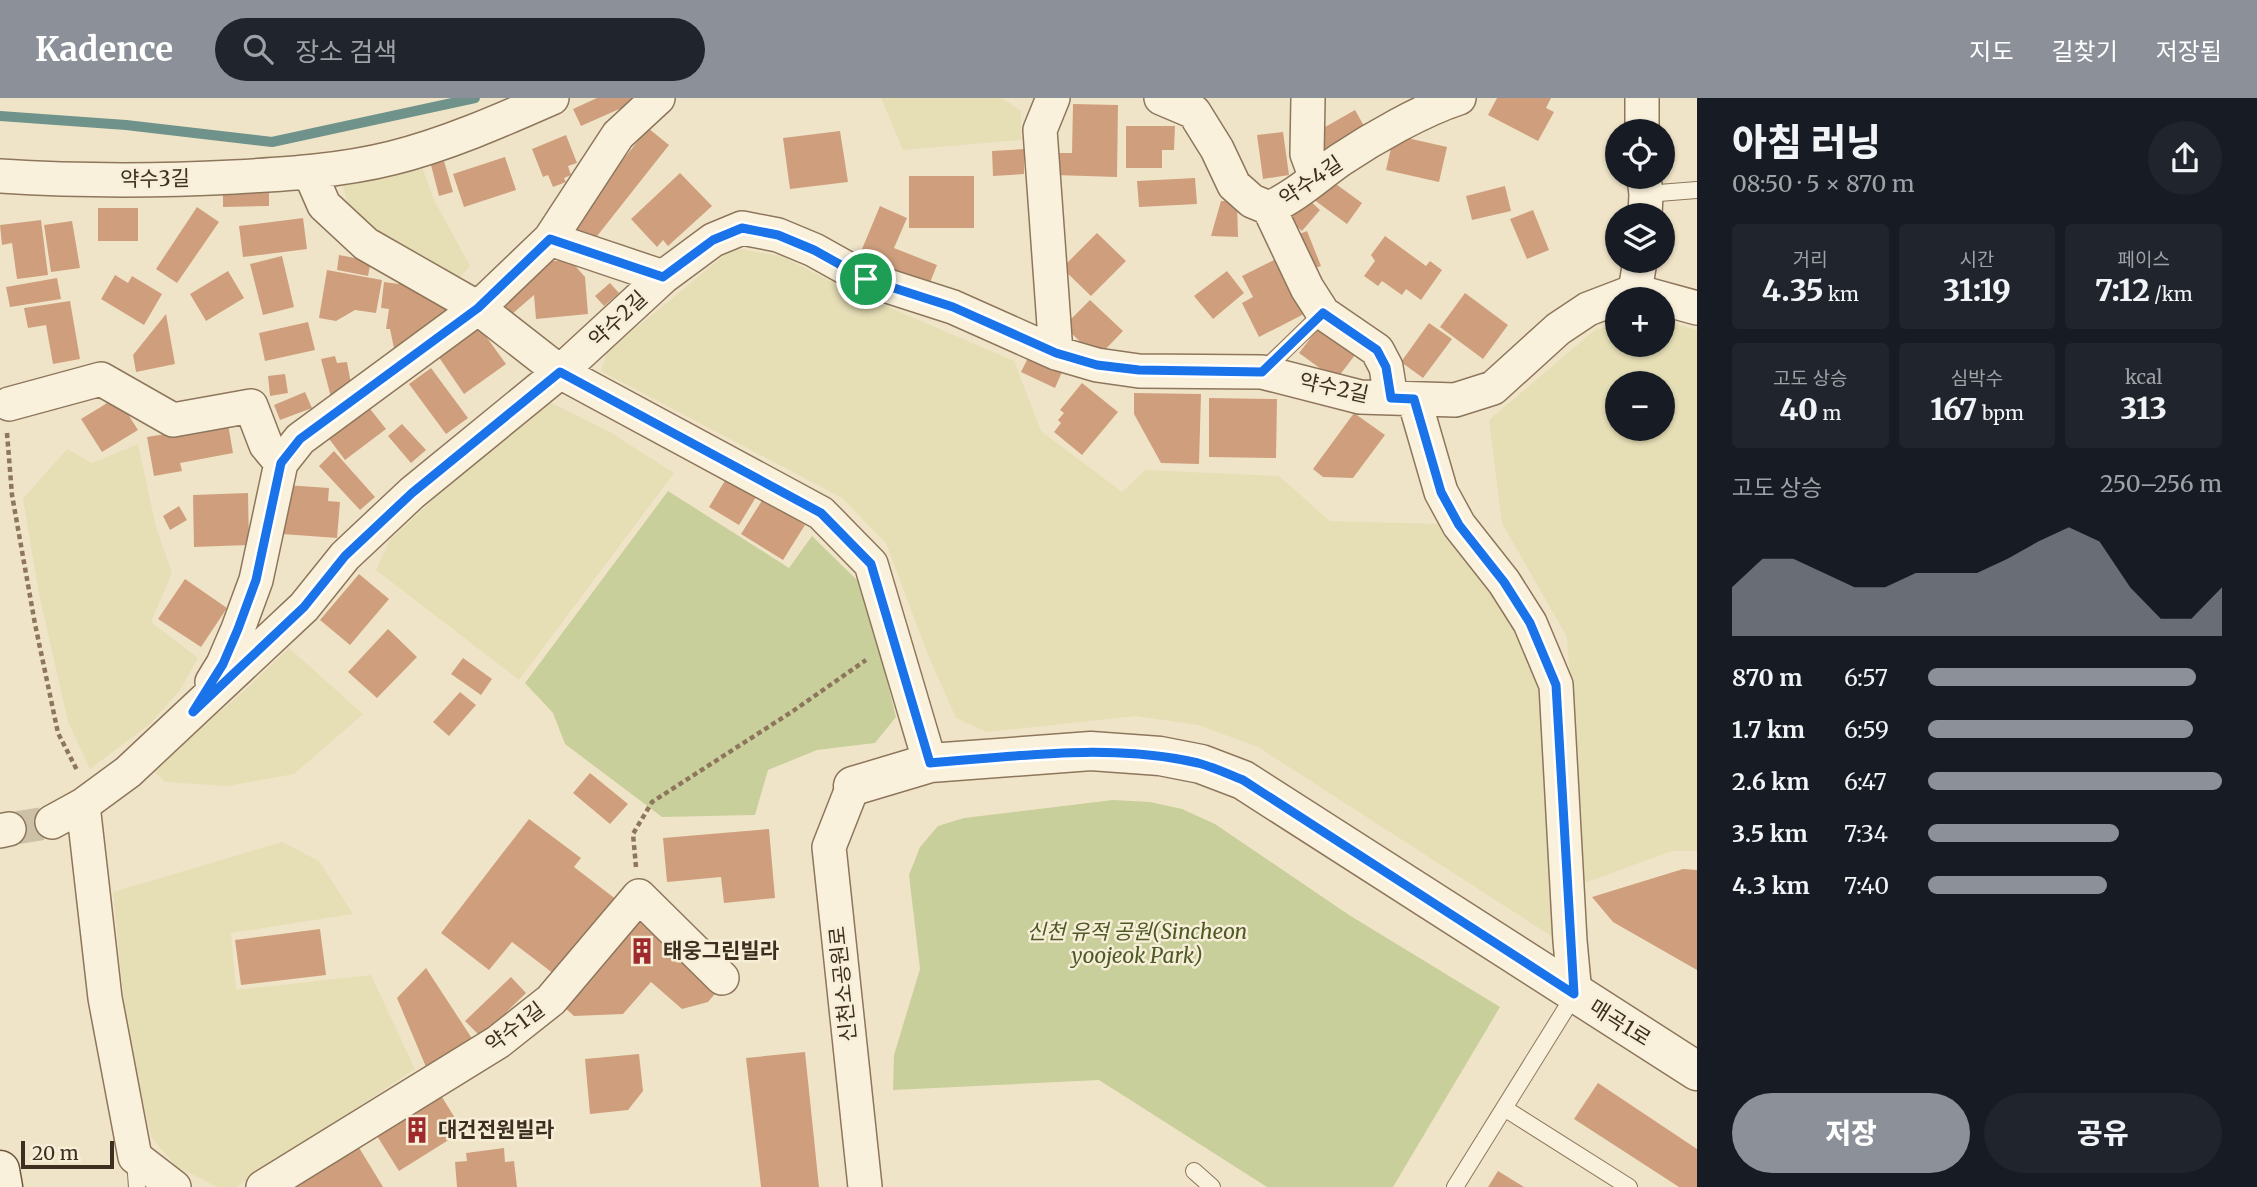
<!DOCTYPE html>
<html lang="ko">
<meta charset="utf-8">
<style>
body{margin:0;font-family:Merriweather,"Noto Sans KR",serif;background:#20242c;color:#f1f3f6;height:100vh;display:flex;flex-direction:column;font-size:26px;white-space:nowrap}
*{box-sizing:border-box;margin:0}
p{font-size:23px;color:#9ea1a6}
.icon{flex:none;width:38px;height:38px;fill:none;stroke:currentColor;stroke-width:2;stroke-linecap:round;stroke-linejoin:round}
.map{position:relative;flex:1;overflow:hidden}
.side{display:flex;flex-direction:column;background:#171b24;width:560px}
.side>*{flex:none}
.tools{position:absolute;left:1605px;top:21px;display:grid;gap:14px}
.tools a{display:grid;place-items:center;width:70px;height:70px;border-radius:50%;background:#171b24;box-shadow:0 2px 5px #0004;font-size:35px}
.scale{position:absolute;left:21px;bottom:18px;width:93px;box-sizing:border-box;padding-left:7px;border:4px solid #3d2e20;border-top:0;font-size:19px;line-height:24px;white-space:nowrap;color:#3d2e20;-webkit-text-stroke:5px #f7eed8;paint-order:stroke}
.pin{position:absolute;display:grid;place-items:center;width:60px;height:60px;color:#fff;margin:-30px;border:4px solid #fff;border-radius:50%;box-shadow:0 2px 7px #0007}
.round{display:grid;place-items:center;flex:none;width:74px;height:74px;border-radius:37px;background:#20242c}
.summary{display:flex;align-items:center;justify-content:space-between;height:119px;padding:0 35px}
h1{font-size:38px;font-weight:800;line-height:52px}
.figures{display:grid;grid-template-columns:repeat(3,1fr);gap:10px;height:119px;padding:7px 35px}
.figures div{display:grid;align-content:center;border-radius:7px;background:#20242c;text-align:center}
.figures b{font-size:30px;font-weight:800}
.figures small{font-size:19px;font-weight:400}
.figures p{font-size:19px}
.chart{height:196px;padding:14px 35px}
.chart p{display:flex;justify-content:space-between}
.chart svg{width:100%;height:126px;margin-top:7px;fill:#8c9099;opacity:.7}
.action{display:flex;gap:14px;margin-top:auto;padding:14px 35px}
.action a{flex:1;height:80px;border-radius:42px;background:#8c9099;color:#fff;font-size:28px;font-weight:800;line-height:80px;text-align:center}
.action a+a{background:#20242c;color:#f1f3f6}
ul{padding:0 35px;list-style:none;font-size:23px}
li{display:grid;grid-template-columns:112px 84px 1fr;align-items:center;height:52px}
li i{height:18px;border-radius:9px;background:#8c9099}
header{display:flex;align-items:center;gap:42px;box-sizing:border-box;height:98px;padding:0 35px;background:#8c9099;color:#fff}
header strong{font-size:33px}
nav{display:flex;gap:38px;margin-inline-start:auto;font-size:24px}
.search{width:490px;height:63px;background:#20242c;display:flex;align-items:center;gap:18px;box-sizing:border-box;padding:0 24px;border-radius:38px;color:#9ea1a6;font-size:26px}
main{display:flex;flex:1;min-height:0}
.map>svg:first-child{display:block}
</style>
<header>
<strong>Kadence</strong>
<div class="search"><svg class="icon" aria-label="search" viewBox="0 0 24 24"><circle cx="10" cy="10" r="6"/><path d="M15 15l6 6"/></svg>장소 검색</div>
<nav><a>지도</a><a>길찾기</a><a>저장됨</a></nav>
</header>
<main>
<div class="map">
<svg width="1697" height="1089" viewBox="0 0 1697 1089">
<rect width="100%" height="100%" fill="#f0e4c8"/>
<path fill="#e6deb5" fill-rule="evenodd" d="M881 0H1002L1021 13V42L903 52Z
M423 71 433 100 470 168 452 188 365 134 349 111 343 88Z
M733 150 781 158 842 189 1014 263 1041 333 1122 394 1145 372 1279 378 1330 423 1440 426 1519 525 1541 584 1556 841 1258 649 1198 627 1136 618 987 634 956 620 928 557 886 445 842 400 601 273 607 254Z
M1663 223 1697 232V753H1672L1584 785 1567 539 1502 425 1489 322 1596 231 1617 228V247H1662ZM1617 285H1662V331H1617Z
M549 304 610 334 674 375 519 582 376 472 389 443 455 381Z
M138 346 156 429 172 475 151 524 198 560 180 592 150 626 90 671 68 624 39 496 23 401 67 351 92 365Z
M289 550 363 616 294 676 227 688 165 684 153 672 245 592Z
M282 744 319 763 353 816 231 835 236 892 371 877 415 971 236 1089H217L176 1068 151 1039 127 934 113 794Z"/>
<path fill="#c9cf9b" d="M668 393 789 470 812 438 863 488 896 619 875 645 817 652 768 672 755 717 662 719 565 646 553 615 525 585Z
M1113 702 1150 704 1182 711 1215 726 1349 817 1500 909 1393 1089H1267L1099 982 893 992 894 957 920 871 909 777 920 749 938 728 964 720Z"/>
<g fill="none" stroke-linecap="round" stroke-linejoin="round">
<path stroke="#6f938a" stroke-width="10" d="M0 18 126 27 272 44 475 0"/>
</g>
<path fill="#cf9f7d" d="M597 0H644L581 28 573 11Z
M1497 0H1551L1546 10 1554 14 1538 43 1488 17Z
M1073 6 1118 7 1117 79 1055 77 1056 55H1072Z
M1355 12 1368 35 1324 61 1311 37Z
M1126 28H1175L1174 52H1162V70H1126Z
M648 30 669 47 590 147 569 130Z
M840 33 848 84 790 91 783 40Z
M1283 34 1289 77 1263 81 1257 37Z
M566 37 577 65 568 68 571 77 564 80 566 84 553 89 548 77 543 79 532 51Z
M1394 37 1447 49 1439 84 1386 72Z
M1024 51V76L993 78 992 53Z
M505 59 516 92 464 109 453 76Z
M444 63 453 94 439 98 431 67Z
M680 75 712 108 668 148 663 142 657 149 631 121Z
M909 78H974V130H909Z
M1195 80 1197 106 1139 109 1137 83Z
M1329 81 1362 105 1347 126 1313 101Z
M1505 88 1511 113 1472 122 1466 98Z
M223 94H269V108L223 109Z
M1306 99 1320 112 1302 133 1287 120Z
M1221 103H1237L1238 139 1211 138Z
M880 108 907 120 894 150 937 167 927 192 857 163Z
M197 109 219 124 177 185 156 171Z
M98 110H138V143H98Z
M1533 112 1549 152 1527 161 1510 121Z
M303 120 307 151 243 159 239 128Z
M41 122 48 177 17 181 12 145 2 147 0 127Z
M72 123 80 170 51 174 44 127Z
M1307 133 1321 168 1315 170 1294 138Z
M1097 135 1126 163 1091 198 1062 170Z
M1385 138 1426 168 1430 163 1442 172 1421 202 1406 191 1402 197 1382 183 1378 188 1364 178 1375 163 1371 157Z
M339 157 371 163 368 178 337 172Z
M282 158 294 209 263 217 250 166Z
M1276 161 1304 216 1259 239 1242 205 1253 199 1242 178Z
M570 162 585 179 588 216 536 221 534 197 504 223 494 211 552 163Z
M327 172 382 182 376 215 355 212 336 223 319 220Z
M228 173 244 200 206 223 190 196Z
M1227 173 1244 195 1213 221 1194 198Z
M115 177 128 185 132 178 162 196 144 227 101 201Z
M57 180 61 201 10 209 6 189Z
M402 180 458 215 395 255 390 231H386L389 211 381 210 384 184 399 186Z
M610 185 619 195 604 208 595 198Z
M1465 195 1508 227 1483 261 1440 229Z
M1090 202 1123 233 1097 260 1064 228Z
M70 203 80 261 53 266 46 227 28 230 24 210Z
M166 216 175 266 136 274 133 257Z
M308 224 315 252 265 263 259 235Z
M1429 225 1452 241 1423 280 1401 264Z
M477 226 506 266 464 296 436 255Z
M1319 229 1355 257 1336 282 1299 255Z
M335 258 337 265 347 264 352 291 332 303 321 261Z
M1029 258 1062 274 1055 290 1021 274Z
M431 270 468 320 446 336 409 286Z
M285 276 288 295 270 298 268 278Z
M1082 285 1118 314 1082 357 1054 334 1061 325 1058 322 1064 315 1060 312Z
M305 294 312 310 280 322 274 307Z
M1134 295 1201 296 1199 366 1161 365 1134 316Z
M117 299 138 332 102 354 81 321Z
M1209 300 1277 301 1276 360 1209 359Z
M367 307 386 331 345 362 327 338Z
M1354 315 1385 337 1353 380 1323 379 1313 371Z
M228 326 233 355 180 365 182 373 154 378 147 339Z
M402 326 426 352 411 365 388 338Z
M334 353 375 399 360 412 319 368Z
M726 381 756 399 739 427 709 409Z
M286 387 329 390 328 403 340 404 337 440 282 436Z
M248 395 249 447 194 449 193 397Z
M763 401 805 427 783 462 741 436Z
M179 408 187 422 170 432 163 418Z
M359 476 389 501 350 547 320 522Z
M185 481 227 510 201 549 158 521Z
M388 531 417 559 377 600 348 574Z
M463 560 492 581 481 597 451 576Z
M460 594 476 607 449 638 433 624Z
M590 675 628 706 610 726 573 695Z
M529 721 581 760 574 769 617 802 558 879 512 844 489 872 441 835Z
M769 731 775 800 724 805 721 779 667 784 663 740Z
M1683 771 1697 772V872L1613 824 1592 799Z
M637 822 719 891 708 904 682 911 651 884 623 916 574 918 563 908Z
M320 831 326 877 241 887 235 842Z
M426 870 473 942 426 969 397 900Z
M511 879 526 895 481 939 465 923Z
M805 954 819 1089H761L746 960Z
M639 956 643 993 628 1012 590 1016 585 961Z
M1598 985 1697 1051V1089H1679L1574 1021Z
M437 991 463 1033 399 1073 372 1030Z
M358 1048 383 1089H290Z
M504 1050 505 1064 514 1063 517 1089H457L455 1064 467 1063 466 1055Z
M1498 1073 1524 1089H1488Z"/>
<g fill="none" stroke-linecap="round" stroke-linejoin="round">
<path stroke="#ccc0a6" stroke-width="33" stroke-dasharray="33 17" stroke-linecap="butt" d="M9 731 52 724"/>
<defs>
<path id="service" d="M1646 96 1697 92
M1262 274 1323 215
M1504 1010 1629 1089
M135 1062 137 1089
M1194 1073 1212 1089
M1455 1089 1575 896"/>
<path id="minor" d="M1053 0 1040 32 1056 255
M1161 0 1194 14 1217 51 1234 87 1252 103 1269 110C1296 98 1316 79 1340 62 1373 40 1422 12 1459 0
M1308 0 1307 56 1316 80
M1642 0V33
M310 75 324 107 366 146 478 210 560 274 821 415 871 466 930 665
M0 78C78 83 156 83 234 79 287 76 340 73 392 60 445 47 502 22 552 0
M1644 79 1646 96 1645 117
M1269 110 1307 190 1323 215 1377 252 1386 269 1391 300
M550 141 663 179
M1635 193 1640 163
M1414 301 1441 394 1459 427 1504 484 1530 525 1556 587 1570 843 1575 896
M9 306 101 281 173 322 251 308 266 347 281 365
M212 584 223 566 238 531 256 482 281 365 300 341 478 210 550 141 618 37 658 0
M853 688 829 749 865 1089
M83 707 105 900 135 1059 174 1089
M52 724 83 707 128 674 304 509 345 458 412 395 560 274 663 179 713 142 742 130 778 137 814 152 866 181 953 209 1056 255 1097 267 1139 273 1262 274 1360 299 1455 302 1493 290 1558 231 1588 211 1635 193 1697 210
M0 733 9 731
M263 1089 498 944 551 902 639 798 722 880"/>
<path id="tertiary" d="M853 688 930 665 1091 653 1160 658 1201 666 1243 682 1697 973"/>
<path id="secondary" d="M0 1072 3 1089"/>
</defs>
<use href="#service" stroke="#8d765c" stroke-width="18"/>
<use href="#minor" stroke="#8d765c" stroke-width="36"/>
<use href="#tertiary" stroke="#8d765c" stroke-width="41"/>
<use href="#secondary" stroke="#6f573f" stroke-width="41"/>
<path stroke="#8d765c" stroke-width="4.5" stroke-dasharray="5 3.5" stroke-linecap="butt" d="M7 335 12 397 35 526 58 635 78 674
M636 769 633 736 652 704 793 613 866 562"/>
<use href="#service" stroke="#faf1dc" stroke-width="16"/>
<use href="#minor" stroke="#faf1dc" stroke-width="33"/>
<use href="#tertiary" stroke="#faf1dc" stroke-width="38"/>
<use href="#secondary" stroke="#faf1dc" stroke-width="38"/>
</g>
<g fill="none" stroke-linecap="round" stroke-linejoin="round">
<defs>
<path id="route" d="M742 130 778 137 814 152 866 181 953 209 1056 255 1097 267 1139 272 1262 274 1323 215 1377 252 1386 269 1391 300 1414 301 1441 394 1459 427 1504 484 1530 525 1556 587 1574 896 1243 682C1228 676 1213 669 1198 665 1110 645 1019 658 930 665L871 466 821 415 560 274 412 395 345 458 304 509 193 614 223 566 238 531 256 482 281 365 300 341 478 210 550 141 663 179 713 142Z"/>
</defs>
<use href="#route" stroke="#fff" stroke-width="14"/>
<use href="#route" stroke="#1a73e8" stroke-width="9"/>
</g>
<defs>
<symbol id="building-bare" viewBox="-9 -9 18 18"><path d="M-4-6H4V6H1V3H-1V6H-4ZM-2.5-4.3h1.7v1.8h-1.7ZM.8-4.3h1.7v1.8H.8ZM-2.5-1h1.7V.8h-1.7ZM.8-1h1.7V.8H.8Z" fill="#9e2a2b" stroke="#f7eed8" stroke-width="2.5" paint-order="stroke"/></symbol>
</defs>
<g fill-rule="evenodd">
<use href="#building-bare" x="623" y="834" width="38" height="38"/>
<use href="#building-bare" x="398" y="1013" width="38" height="38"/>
</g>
<g text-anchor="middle" stroke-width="5" stroke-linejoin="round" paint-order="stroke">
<g font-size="21" fill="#3d2e20" stroke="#f7eed8">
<text transform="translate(155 81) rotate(-1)" y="7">약수3길</text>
<text transform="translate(1311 83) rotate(-34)" y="7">약수4길</text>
<text transform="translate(618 221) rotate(-43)" y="7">약수2길</text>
<text transform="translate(1334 290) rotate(12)" y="7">약수2길</text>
<text transform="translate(843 886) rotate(-96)" y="7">신천소공원로</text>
<text transform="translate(1620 925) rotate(32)" y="7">매곡1로</text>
<text transform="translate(515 929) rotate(-37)" y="7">약수1길</text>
</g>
<g font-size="21" font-style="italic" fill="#4d5a26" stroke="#f7eed8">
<text x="1137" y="841">신천 유적 공원(Sincheon<tspan x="1137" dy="24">yoojeok Park)</tspan></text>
</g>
<g font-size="21" font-weight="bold" fill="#3d2e20" stroke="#f7eed8" text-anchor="start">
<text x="663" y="860">태웅그린빌라</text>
<text x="438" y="1039">대건전원빌라</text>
</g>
</g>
</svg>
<div class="tools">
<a><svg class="icon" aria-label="locate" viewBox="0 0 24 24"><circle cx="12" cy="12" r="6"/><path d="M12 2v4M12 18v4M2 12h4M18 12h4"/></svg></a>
<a><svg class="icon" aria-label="layers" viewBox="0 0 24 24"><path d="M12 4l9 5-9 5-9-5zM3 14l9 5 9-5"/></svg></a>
<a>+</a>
<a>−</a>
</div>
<div class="scale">20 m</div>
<div class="pin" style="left:866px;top:181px;background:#1e9e55"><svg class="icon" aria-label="arrive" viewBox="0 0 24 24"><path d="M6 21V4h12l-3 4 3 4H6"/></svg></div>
</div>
<section class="side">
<div class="summary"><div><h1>아침 러닝</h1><p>08:50 · 5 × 870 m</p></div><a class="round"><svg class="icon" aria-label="share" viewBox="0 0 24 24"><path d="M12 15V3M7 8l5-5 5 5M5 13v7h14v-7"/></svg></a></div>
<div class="figures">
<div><p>거리</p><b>4.35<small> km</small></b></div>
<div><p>시간</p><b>31:19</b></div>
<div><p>페이스</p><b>7:12<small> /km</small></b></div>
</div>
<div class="figures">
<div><p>고도 상승</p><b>40<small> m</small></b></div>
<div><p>심박수</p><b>167<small> bpm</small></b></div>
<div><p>kcal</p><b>313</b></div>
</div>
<div class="chart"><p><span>고도 상승</span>250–256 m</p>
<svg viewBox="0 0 160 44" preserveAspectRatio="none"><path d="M0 44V27L10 17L20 17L30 22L40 27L50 27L60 22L70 22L80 22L90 17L100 11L110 6L120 11L130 27L140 38L150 38L160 27V44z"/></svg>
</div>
<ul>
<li><b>870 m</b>6:57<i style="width:91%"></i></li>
<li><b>1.7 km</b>6:59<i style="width:90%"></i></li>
<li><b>2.6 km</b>6:47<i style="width:100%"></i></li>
<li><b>3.5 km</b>7:34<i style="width:65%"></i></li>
<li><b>4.3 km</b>7:40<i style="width:61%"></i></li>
</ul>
<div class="action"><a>저장</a><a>공유</a></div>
</section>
</main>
